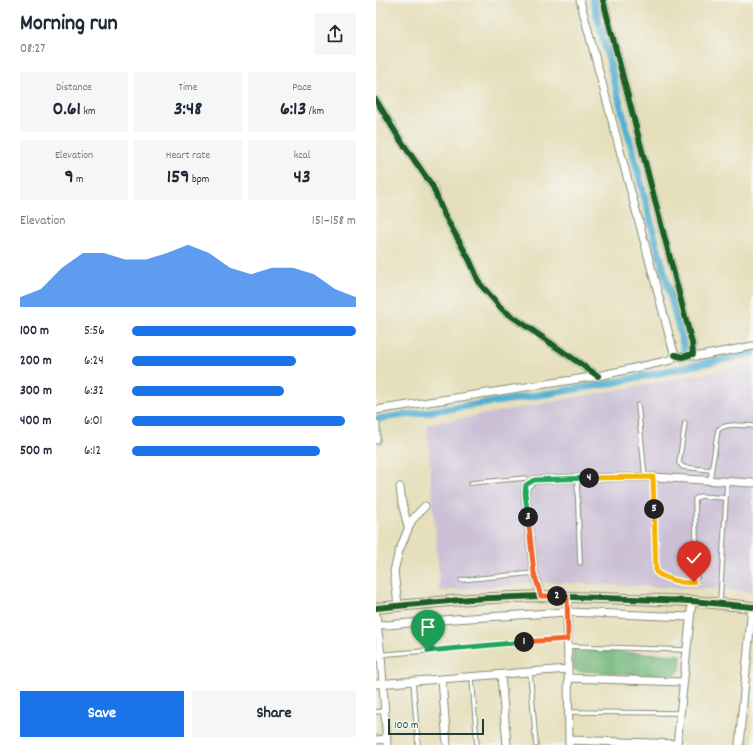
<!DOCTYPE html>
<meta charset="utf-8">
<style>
body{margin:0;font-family:Dekko,sans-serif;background:#f6f6f7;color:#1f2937;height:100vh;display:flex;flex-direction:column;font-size:15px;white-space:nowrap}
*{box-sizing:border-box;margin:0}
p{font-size:13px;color:#747a83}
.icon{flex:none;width:22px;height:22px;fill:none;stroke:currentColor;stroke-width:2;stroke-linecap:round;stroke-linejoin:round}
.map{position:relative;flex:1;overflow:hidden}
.details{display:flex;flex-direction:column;background:#fff;width:376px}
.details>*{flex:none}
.scale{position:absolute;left:12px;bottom:10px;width:96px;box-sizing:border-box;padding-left:4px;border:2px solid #1f3d34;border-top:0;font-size:11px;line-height:14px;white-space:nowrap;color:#1f3d34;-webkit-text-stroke:3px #f6f6f2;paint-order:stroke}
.pin{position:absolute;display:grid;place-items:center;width:34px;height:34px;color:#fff;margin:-41px -17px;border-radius:50% 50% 50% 0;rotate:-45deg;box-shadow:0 0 4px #0007}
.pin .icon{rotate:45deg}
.km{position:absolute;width:20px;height:20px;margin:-10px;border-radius:50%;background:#222;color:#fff;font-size:11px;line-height:20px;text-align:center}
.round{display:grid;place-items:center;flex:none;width:42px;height:42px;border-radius:0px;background:#f6f6f7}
.head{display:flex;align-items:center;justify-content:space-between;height:68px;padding:0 20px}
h1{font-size:22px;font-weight:700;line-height:30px}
.figures{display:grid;grid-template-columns:repeat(3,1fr);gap:6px;height:68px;padding:4px 20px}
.figures div{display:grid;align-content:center;border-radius:0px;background:#f6f6f7;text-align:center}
.figures b{font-size:20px;font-weight:700}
.figures small{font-size:11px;font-weight:400}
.figures p{font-size:11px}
.chart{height:112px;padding:8px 20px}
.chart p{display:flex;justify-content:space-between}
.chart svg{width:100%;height:72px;margin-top:4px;fill:#1a73e8;opacity:.7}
.primary-button{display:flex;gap:8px;margin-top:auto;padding:8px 20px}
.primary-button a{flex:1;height:46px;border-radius:0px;background:#1a73e8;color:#fff;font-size:16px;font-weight:700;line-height:46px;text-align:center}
.primary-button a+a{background:#f6f6f7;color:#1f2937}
ul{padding:0 20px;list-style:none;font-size:13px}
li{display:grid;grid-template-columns:64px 48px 1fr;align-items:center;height:30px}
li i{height:10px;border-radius:5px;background:#1a73e8}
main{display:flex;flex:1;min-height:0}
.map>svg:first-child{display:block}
</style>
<main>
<section class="details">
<div class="head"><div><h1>Morning run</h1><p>08:27</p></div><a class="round"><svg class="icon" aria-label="share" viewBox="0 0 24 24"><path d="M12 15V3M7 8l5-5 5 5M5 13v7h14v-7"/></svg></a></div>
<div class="figures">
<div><p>Distance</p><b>0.61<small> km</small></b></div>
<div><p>Time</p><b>3:48</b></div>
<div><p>Pace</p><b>6:13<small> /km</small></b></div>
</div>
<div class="figures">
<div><p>Elevation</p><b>9<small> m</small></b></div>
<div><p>Heart rate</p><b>159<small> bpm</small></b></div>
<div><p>kcal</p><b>43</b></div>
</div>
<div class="chart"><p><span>Elevation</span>151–158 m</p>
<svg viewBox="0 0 160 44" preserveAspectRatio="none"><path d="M0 44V38L10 33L20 20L30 11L40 11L50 15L60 15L70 11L80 6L90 11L100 20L110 24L120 20L130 20L140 24L150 33L160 38V44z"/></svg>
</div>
<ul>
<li><b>100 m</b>5:56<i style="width:100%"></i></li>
<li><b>200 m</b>6:24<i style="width:73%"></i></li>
<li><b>300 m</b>6:32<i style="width:68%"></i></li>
<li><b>400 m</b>6:01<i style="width:95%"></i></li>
<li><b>500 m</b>6:12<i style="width:84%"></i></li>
</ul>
<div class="primary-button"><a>Save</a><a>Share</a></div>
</section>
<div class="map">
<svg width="377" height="745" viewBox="0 0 377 745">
<rect width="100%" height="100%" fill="#f6f6f2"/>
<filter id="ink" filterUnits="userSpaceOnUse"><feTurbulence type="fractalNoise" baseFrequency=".025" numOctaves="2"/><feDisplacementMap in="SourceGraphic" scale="8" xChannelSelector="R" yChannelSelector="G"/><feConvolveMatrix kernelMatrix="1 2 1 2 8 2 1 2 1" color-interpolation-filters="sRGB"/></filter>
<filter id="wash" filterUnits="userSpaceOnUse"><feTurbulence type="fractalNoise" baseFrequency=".012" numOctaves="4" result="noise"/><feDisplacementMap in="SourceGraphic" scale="16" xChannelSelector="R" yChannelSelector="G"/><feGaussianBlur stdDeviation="0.9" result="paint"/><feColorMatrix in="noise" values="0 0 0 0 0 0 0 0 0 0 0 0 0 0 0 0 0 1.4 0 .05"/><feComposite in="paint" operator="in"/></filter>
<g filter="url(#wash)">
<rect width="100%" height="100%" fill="#e6dfbb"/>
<path fill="#cbbfd5" d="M377 362V592L357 590 165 582 64 591 51 425 359 368Z"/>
<path fill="#74b87d" stroke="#4a7a58" d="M197 650 305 655C305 665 306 675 294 676L202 671 199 670 197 665Z"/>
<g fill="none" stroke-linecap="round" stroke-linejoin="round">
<path stroke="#54b0d2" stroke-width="7" d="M217 0 308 348
M0 419 126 401 231 384 377 353"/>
</g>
</g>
<g filter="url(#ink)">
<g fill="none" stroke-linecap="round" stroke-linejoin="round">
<defs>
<path id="lane" d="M262 405 269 477
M309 423 303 463 307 467 335 470
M277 477 280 572C286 576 306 584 314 583 317 583 319 580 321 577L319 499 324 496 350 498
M201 478 204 563
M334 480 342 430C350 422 367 426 377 426
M95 483 150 478
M85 580 158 573
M344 602 351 481
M192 646 310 650
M0 655 192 639
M154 672 160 745
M96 677 101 745
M37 681 42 745
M0 712 9 711
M192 712 304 713"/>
<path id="street" d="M204 0 296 346 299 355
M227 0 316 343 317 354 306 357 299 355
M0 100 23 138 57 187 67 212 94 261 104 284 127 310 222 376
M317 354 318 356H324L377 346
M0 410 222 376 295 360 299 355
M0 424V440
M24 487 26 503 32 527
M165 596 158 573 149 493 151 485 158 480 201 478 277 477 377 483
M191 596 193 745
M22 605 18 571 23 551 36 520 49 506
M0 615 5 655 11 745
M0 624 11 625 78 619 191 612 314 617
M125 675 131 745
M192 678 307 682
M66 679 71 745
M0 684 192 669
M0 740 11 739
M193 740 301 744
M301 745 316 601
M363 745 376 607"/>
<path id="secondary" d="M0 608 94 599 165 596 316 601 377 607"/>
</defs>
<use href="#lane" stroke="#828e78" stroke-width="5.5"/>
<use href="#street" stroke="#828e78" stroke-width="9"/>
<use href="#secondary" stroke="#828e78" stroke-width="12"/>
<use href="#lane" stroke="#fff" stroke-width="3.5"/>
<use href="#street" stroke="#fff" stroke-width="7"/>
<use href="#secondary" stroke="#fee3d2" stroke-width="10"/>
<defs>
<path id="cycleway" d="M227 0 316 343 317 354 306 357 299 355
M0 100 23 138 57 187 67 212 94 261 104 284 127 310 222 376
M0 608 94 599 165 596 316 601 377 607"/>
</defs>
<use href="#cycleway" stroke="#f6f6f2" stroke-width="8"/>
<use href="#cycleway" stroke="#1b5e20" stroke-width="6"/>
</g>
</g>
<g fill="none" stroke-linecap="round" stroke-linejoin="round" filter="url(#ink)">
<defs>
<path id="split-1" d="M52 651 148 642"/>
<path id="split-2" d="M148 642 192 639 191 596H181"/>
<path id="split-3" d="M152 517 158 573 165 596H181"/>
<path id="split-4" d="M152 517 149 493 150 485 158 480 213 478"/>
<path id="split-5" d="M213 478 277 477 278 509"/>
<path id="split-6" d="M278 509 280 572C288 578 308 585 318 582"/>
</defs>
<use href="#split-1" stroke="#fff" stroke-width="8"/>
<use href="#split-2" stroke="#fff" stroke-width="8"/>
<use href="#split-3" stroke="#fff" stroke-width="8"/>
<use href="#split-4" stroke="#fff" stroke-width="8"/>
<use href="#split-5" stroke="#fff" stroke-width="8"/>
<use href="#split-6" stroke="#fff" stroke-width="8"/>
<use href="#split-1" stroke="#22a559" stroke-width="5"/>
<use href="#split-2" stroke="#f0652b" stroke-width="5"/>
<use href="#split-3" stroke="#f0652b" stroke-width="5"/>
<use href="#split-4" stroke="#22a559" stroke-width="5"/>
<use href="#split-5" stroke="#f5b400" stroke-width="5"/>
<use href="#split-6" stroke="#f5b400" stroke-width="5"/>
</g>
</svg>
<div class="scale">100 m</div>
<div class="pin" style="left:52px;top:651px;background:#1e9e55"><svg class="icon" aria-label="arrive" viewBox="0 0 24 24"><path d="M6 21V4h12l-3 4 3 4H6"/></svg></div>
<div class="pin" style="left:318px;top:582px;background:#d93025"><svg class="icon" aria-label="check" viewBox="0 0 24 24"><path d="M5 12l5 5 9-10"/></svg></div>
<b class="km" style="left:148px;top:642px">1</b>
<b class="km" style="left:181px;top:596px">2</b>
<b class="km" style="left:152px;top:517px">3</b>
<b class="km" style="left:213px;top:478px">4</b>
<b class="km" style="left:278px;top:509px">5</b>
</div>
</main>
